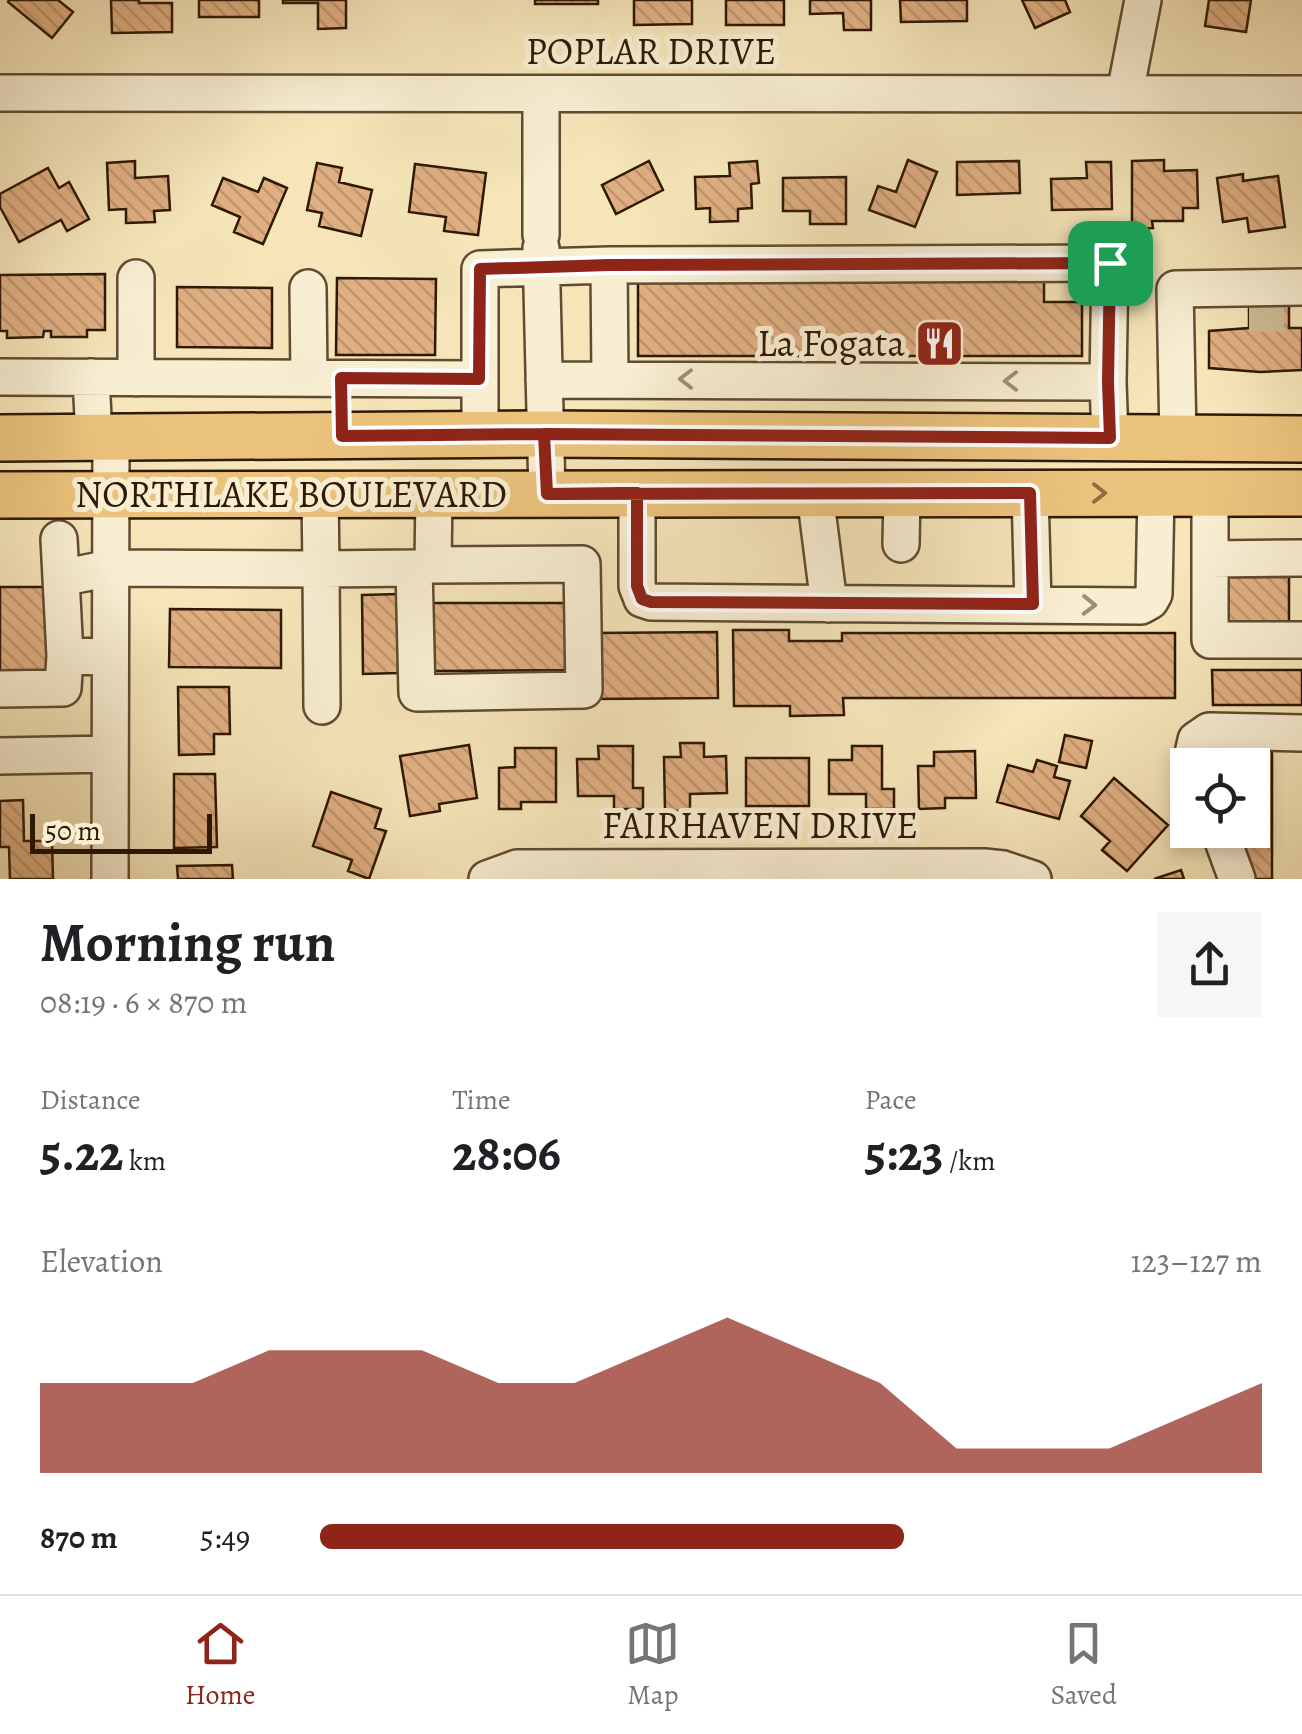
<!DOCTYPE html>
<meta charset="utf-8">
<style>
body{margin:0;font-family:Alegreya,serif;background:#f6f6f6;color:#202124;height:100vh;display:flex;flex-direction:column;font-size:38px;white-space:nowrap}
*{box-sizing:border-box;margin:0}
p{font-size:32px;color:#757577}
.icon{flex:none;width:55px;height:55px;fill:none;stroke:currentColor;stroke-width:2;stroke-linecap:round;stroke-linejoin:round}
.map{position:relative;height:879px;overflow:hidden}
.side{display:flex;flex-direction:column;background:#fff;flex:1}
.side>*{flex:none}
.controls{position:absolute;left:1170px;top:748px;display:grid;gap:20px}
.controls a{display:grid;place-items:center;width:100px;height:100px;border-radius:0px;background:#fff;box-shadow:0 5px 15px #0003;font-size:50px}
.scale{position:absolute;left:30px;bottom:25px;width:182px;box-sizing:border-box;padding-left:10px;border:5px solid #2f1804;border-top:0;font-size:28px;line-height:35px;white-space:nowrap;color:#2f1804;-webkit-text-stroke:8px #f8eed2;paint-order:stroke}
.pin{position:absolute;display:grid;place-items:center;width:85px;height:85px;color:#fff;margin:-42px;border-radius:20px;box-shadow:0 5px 15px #0006}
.round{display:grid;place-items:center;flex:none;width:105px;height:105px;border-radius:0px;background:#f6f6f6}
.overview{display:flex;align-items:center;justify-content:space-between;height:170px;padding:0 40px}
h1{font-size:55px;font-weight:700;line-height:75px}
.metrics{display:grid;grid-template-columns:repeat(3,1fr);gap:15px;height:170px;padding:10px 40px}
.metrics div{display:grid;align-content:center}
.metrics b{font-size:50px;font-weight:700}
.metrics small{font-size:28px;font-weight:400}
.metrics p{font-size:28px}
.chart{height:280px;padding:20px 40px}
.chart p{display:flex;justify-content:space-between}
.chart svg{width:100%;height:180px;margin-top:10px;fill:#8f2418;opacity:.7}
ul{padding:0 40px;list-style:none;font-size:32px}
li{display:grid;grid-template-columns:160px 120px 1fr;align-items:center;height:75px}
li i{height:25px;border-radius:12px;background:#8f2418}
.tab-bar{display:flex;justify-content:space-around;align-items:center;height:140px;border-top:2px solid #e0e0e0;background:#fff;font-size:28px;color:#757577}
.tab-bar a{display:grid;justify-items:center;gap:5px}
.tab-bar .on{color:#8f2418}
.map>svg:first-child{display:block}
</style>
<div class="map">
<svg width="1302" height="879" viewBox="0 0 1302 879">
<defs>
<pattern id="building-back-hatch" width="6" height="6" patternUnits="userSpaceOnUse" patternTransform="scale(2.5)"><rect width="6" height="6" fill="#dfaf82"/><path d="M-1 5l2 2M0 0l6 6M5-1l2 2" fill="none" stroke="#c0966f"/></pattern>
</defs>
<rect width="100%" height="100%" fill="#f5e5b9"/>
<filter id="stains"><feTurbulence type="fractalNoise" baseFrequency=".002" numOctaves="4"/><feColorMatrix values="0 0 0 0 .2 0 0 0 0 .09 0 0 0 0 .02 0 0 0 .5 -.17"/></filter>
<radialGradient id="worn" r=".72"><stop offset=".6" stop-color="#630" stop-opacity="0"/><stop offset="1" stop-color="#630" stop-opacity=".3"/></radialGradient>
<path fill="url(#building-back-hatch)" stroke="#2f1804" stroke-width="2.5" d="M9 0H58L73 12 52 38 8 2Z
M111 0H139V3H172V32L112 33Z
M199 0H259V17H199Z
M283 0H346V28L318 29V3H283Z
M535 0H598V4H535Z
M634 0H692V24L634 25Z
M726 0H784V25H726Z
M810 0H871V30H844L843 13 810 14Z
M900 0H967V21L901 22Z
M1022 0H1065L1070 12 1035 28Z
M1209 0H1251L1246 32 1205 26Z
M908 160 937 172 915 227 869 210 878 186 896 192Z
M1164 160V171L1197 170 1198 208H1183V221H1152L1153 228 1132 229V161Z
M135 161V178L168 176 170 210 154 211 155 222 126 223V209L109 210 107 163Z
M649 161 663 190 616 214 602 185Z
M757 161 759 183 751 184 752 208 738 209V221L710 222V208L696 209 695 177 730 176 729 163Z
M1019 161 1020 193 957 195V162Z
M1086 162H1111L1112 209 1052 210 1051 179 1087 178Z
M317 163 342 168 339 182 372 190 361 236 319 226 322 213 307 210Z
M415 164 486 173 478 235 444 231 446 217 409 212Z
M48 168 59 188 69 182 89 219 67 231 61 220 19 242 0 207V194Z
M1243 174V181L1278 176 1285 227 1249 232 1247 218 1223 222 1217 178Z
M846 177V224H810V211H783V178Z
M223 178 258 192 264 178 287 188 263 244 234 232 240 217 212 205Z
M105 274V330H87V337H51V331H44L43 337 7 338V331H0V275Z
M638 277H1044V302H1082V356H638Z
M337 278 436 279 435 355H336Z
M177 287 272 288V348L177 347Z
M1289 297V328H1302V370L1260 372 1209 368V331L1249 328V298Z
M1225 577H1289V625H1225Z
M0 587H53V675H0Z
M399 594 398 673 363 674 362 595Z
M430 603H569L570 670 431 671Z
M170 609 281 610V668L169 667Z
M733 630H789V641H842V633H1175V698H843L844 715 790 716V706H734Z
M717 632 718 698 595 699 594 633Z
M1212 670H1302V705H1213Z
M178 687H229L230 734H214V754L179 755Z
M1065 735 1092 741 1086 768 1059 762Z
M1209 739 1272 740V879H1248L1230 830H1252V765H1209Z
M680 743H704V757L726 756 727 793 690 794V811H665L664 757H681Z
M469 745 477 798 439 804 440 811 410 816 400 756Z
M598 746H633V788H643V809H614V796H578L577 759H599Z
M852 746H882V789H894V809H866V794H829V760H852Z
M515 748H556V802H521V809H499V768L515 767Z
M975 751 976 798H945V808L919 809 918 766H934V752Z
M746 758H809V806H746Z
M1037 760 1057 766 1054 777 1070 781 1059 819 997 802 1008 765 1033 772Z
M174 774H215L217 847 174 848Z
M1114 778 1168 825 1127 871 1102 850 1110 841 1081 816Z
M331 792 381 809 375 828 386 831 369 879 348 871 352 860 313 846Z
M23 800 24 841H52L53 879H10L9 847H0V801Z
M232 865 233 879H178L177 866Z
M1181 870 1184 879H1154Z"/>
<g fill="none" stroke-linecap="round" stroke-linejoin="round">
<path stroke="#cdbc95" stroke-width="35" stroke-dasharray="35 18" stroke-linecap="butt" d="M1249 314H1289"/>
<defs>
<path id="minor" d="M0 93 1302 94
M1125 93 1143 0
M541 94V235
M541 248 547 494
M136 278V378
M308 288 309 378
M0 377 479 379
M91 377 94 438
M610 379 609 265 1110 263 1108 382 1110 438
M544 380 1108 382
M480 435V269L609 265
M1178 438 1175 289 1302 287
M637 493V586L642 599 651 602 1141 606 1150 601 1154 594 1156 493
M1030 493 1033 604
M1210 493V640H1302
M320 494 321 569 414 568 417 693 584 690 582 564 433 565 434 494
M815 494 829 604
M59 539 65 656 110 657
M901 544 902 493
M1210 559 1302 558
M61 578 110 568 321 569 322 706
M0 689 63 688 65 656
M0 756 110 754
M1195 765 1192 758 1196 740 1209 731 1302 733
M1219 830 1237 879
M110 879 111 438
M487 879 517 868 984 867 1003 869 1033 879"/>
<path id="major" d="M0 438 545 434 1302 439
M0 495 1302 493"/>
</defs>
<use href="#minor" stroke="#604b31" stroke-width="40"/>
<use href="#major" stroke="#2f1804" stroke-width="50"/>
<use href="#minor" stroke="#f8eed2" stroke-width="35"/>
<use href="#major" stroke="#eac27c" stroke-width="45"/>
</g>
<defs><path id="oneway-chevron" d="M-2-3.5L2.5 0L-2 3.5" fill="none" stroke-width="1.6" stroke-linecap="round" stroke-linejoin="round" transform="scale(2.5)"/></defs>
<g stroke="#9e8e75">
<use href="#oneway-chevron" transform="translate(686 379) rotate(-180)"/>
<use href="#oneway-chevron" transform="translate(1011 381) rotate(-180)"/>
<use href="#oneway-chevron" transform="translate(1089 605) rotate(1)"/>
</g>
<use stroke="#8c6d40" href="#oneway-chevron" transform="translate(1099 493)"/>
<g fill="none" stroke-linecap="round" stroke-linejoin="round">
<defs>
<path id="route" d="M1110 263 609 265 480 269 479 379 341 378 342 436 544 434 547 494C708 493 869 494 1030 493L1033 604 651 602 642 599 637 586V493L547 494 544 434 1110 438 1108 382 1110 263"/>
</defs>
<use href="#route" stroke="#fff" stroke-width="20"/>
<use href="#route" stroke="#8f2418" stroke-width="12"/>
</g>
<defs>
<symbol id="restaurant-square" viewBox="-11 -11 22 22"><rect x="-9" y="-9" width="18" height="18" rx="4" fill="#8f2418" stroke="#f8eed2"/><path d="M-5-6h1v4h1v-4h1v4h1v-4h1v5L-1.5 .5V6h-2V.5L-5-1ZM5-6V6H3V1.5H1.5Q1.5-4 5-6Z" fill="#fff"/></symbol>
</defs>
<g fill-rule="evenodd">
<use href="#restaurant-square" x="912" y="316" width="55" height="55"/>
</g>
<g text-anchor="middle" stroke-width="10" stroke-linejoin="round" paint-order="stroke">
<g font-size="38" fill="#2f1804" stroke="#f8eed2">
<text x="651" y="64">POPLAR DRIVE</text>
<text x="291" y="507">NORTHLAKE BOULEVARD</text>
<text x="760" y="838">FAIRHAVEN DRIVE</text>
</g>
<g font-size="38" fill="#2f1804" stroke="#f8eed2" text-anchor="end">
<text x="905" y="356">La Fogata</text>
</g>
</g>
<rect width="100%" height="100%" filter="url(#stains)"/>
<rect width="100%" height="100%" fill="url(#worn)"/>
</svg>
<div class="controls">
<a><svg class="icon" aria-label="locate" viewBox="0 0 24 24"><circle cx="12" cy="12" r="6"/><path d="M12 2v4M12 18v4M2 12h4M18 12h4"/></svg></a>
</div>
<div class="scale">50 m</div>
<div class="pin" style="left:1110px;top:263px;background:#1e9e55"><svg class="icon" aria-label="arrive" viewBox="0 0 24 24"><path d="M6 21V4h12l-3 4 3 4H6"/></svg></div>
</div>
<section class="side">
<div class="overview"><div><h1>Morning run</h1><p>08:19 · 6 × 870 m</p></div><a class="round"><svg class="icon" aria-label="share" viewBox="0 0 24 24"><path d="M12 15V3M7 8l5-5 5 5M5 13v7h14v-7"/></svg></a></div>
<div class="metrics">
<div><p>Distance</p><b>5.22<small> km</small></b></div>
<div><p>Time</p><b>28:06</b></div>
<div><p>Pace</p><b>5:23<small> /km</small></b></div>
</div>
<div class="chart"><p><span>Elevation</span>123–127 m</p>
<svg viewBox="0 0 160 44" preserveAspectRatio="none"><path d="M0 44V22L10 22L20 22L30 14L40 14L50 14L60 22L70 22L80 14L90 6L100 14L110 22L120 38L130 38L140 38L150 30L160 22V44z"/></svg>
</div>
<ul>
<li><b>870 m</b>5:49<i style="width:62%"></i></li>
</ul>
</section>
<nav class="tab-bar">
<a class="on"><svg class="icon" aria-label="home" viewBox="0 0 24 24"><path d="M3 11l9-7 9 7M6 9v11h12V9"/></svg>Home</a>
<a><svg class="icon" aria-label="map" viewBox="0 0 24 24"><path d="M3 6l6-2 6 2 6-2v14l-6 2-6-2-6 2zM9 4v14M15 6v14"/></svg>Map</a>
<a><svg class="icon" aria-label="saved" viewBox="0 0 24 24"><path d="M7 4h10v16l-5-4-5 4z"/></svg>Saved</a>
</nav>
